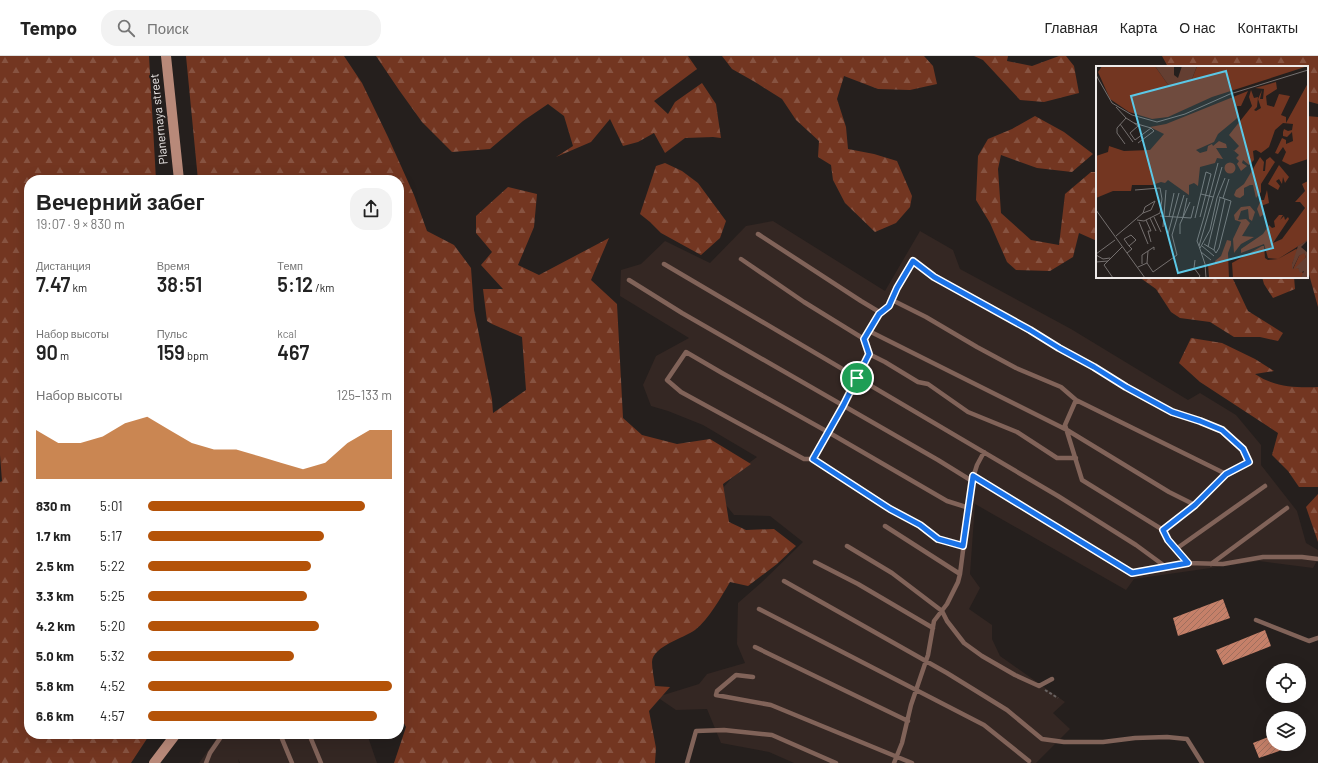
<!DOCTYPE html>
<html lang="ru">
<meta charset="utf-8">
<style>
body{margin:0;font-family:Barlow,sans-serif;background:#f2f2f2;color:#222;height:100vh;display:flex;flex-direction:column;font-size:15px;white-space:nowrap}
*{box-sizing:border-box;margin:0}
p{font-size:13px;color:#767676}
.icon{flex:none;width:22px;height:22px;fill:none;stroke:currentColor;stroke-width:2;stroke-linecap:round;stroke-linejoin:round}
.map{position:relative;flex:1;overflow:hidden}
.panel{position:absolute;left:24px;top:119px;width:380px;height:564px;display:flex;flex-direction:column;background:#fff;border-radius:16px;box-shadow:0 4px 16px #0002}
.panel>*{flex:none}
.buttons{position:absolute;left:1266px;top:607px;display:grid;gap:8px}
.buttons a{display:grid;place-items:center;width:40px;height:40px;border-radius:50%;background:#fff;box-shadow:0 4px 16px #0002;font-size:20px}
.pin{position:absolute;display:grid;place-items:center;width:34px;height:34px;color:#fff;margin:-17px;border:2px solid #fff;border-radius:50%;box-shadow:0 1px 4px #0007}
.round{display:grid;place-items:center;flex:none;width:42px;height:42px;border-radius:16px;background:#f2f2f2}
.summary{display:flex;align-items:center;justify-content:space-between;height:68px;padding:0 12px}
h1{font-size:22px;font-weight:600;line-height:30px}
.metrics{display:grid;grid-template-columns:repeat(3,1fr);gap:6px;height:68px;padding:4px 12px}
.metrics div{display:grid;align-content:center}
.metrics b{font-size:20px;font-weight:600}
.metrics small{font-size:11px;font-weight:400}
.metrics p{font-size:11px}
.chart{height:112px;padding:8px 12px}
.chart p{display:flex;justify-content:space-between}
.chart svg{width:100%;height:72px;margin-top:4px;fill:#b45309;opacity:.7}
ul{padding:0 12px;list-style:none;font-size:13px}
li{display:grid;grid-template-columns:64px 48px 1fr;align-items:center;height:30px}
li i{height:10px;border-radius:5px;background:#b45309}
header{display:flex;align-items:center;gap:24px;box-sizing:border-box;height:56px;padding:0 20px;background:#fff;border-bottom:1px solid #e0e0e0}
header strong{font-size:19px}
nav{display:flex;gap:22px;margin-inline-start:auto;font-size:14px}
.search{width:280px;height:36px;background:#f2f2f2;display:flex;align-items:center;gap:10px;box-sizing:border-box;padding:0 14px;border-radius:16px;color:#767676;font-size:15px}
.map>svg:first-child{display:block}
</style>
<header>
<strong>Tempo</strong>
<div class="search"><svg class="icon" aria-label="search" viewBox="0 0 24 24"><circle cx="10" cy="10" r="6"/><path d="M15 15l6 6"/></svg>Поиск</div>
<nav><a>Главная</a><a>Карта</a><a>О нас</a><a>Контакты</a></nav>
</header>
<div class="map">
<svg width="1318" height="707" viewBox="0 0 1318 707">
<defs>
<pattern id="forest-firs" width="22" height="20" patternUnits="userSpaceOnUse"><rect width="22" height="20" fill="#733621"/><path d="M5 1l3.5 6h-7zM16 11l3.5 6h-7z" fill="#875341"/></pattern>
<pattern id="building-hatch" width="6" height="6" patternUnits="userSpaceOnUse"><rect width="6" height="6" fill="#c58069"/><path d="M-1 1l2-2M0 6l6-6M5 7l2-2" fill="none" stroke="#9f6f5e"/></pattern>
</defs>
<rect width="100%" height="100%" fill="#251f1d"/>
<path fill="#342723" d="M773 165 885 235 920 175 953 194 960 213 1071 273 1188 344 1200 337 1236 359 1261 389V409L1297 455 1306 487 1318 494V503L1313 512 1259 505 1134 523 1126 534 975 448 970 518 980 532 969 553 992 569V583L1000 600 1065 646 1053 657 1070 673 1036 707H794L769 696 721 687 707 653 676 654 657 641 699 628 707 618 745 607 737 588 738 547 762 526 803 486 770 460 734 459 726 449 722 433 737 416 757 401 703 369 668 355 651 350 643 329 656 300 689 282 620 240 621 214 641 208 665 185 710 207 746 170Z
M220 678H367L377 707H240L238 703 239 707H199Z"/>
<path fill="url(#forest-firs)" d="M0 0H149L156 124H29V678H150L131 707H0V426L2 425 0 399Z
M186 0H344L362 27 388 81 414 139 427 175 454 189 471 212 474 254 492 343 493 357 526 334 522 281 492 268 487 265 483 233H503L481 209 492 196 476 177V160L508 131 537 138 534 171 518 209 539 219 609 182 591 224 617 248 623 362 642 379 677 388 710 383 751 408 723 428 729 466 746 474 774 473 796 490 777 508 748 530 730 526C721 541 709 563 695 574 684 582 653 590 652 606 652 613 654 622 655 630L670 631 649 655 656 692 655 707H394L406 671 399 658V124H198Z
M376 0H688L697 13 654 45 668 58 675 46 702 27 716 48 721 82 713 81 685 82 665 97 654 77 638 86 623 90 610 63 591 86 556 101 573 90 564 60 548 48 523 65 490 93 452 96 422 66 399 34Z
M722 0H924L933 10 937 28 910 34 878 33 844 20 837 43 846 71 848 93 874 98 897 105 912 140 910 151 896 167 875 176 845 147 833 124 831 109 818 101 819 85 796 64 782 43 755 26 732 13Z
M974 0H1008L1007 5 1032 10 1059 0H1066L1074 10 1079 37 1044 46 1020 44 983 4Z
M1162 0H1318V48L1307 45V11H1168Z
M1035 60 1064 76 1093 98 1072 116 1037 112 1001 99 998 113 1001 157 1031 184 1059 189 1065 138 1091 116H1097V185L1079 177 1073 201 1050 215 1016 214 1007 206 990 167 976 144 978 100 988 83 1012 73Z
M1307 60 1318 61V251L1307 211Z
M665 107 682 115 698 127 726 165 720 182 701 199 661 177 650 166 640 158 656 110Z
M1139 221H1232L1248 255 1283 277 1278 285 1260 281H1234L1210 266 1180 262 1171 256 1156 233Z
M1262 221H1294L1295 233 1273 242 1264 228Z
M1191 282 1222 287 1255 303 1274 315 1255 318C1274 331 1296 332 1318 331V431H1299L1288 415 1272 399 1278 377 1200 326 1179 307Z
M1318 438V486L1306 451Z"/>
<path fill="url(#building-hatch)" d="M1223 543 1230 562 1178 580 1173 562Z
M1265 574 1271 590 1223 609 1216 594Z
M1273 679V688H1295L1296 689 1259 702 1253 687Z"/>
<g fill="none" stroke-linecap="round" stroke-linejoin="round">
<path stroke="#696362" stroke-width="2" stroke-dasharray="3 2" stroke-linecap="butt" d="M1045 634 1058 642"/>
<path stroke="#816359" stroke-width="4.5" d="M758 178 861 245 881 257
M741 203 804 246 864 283 869 298 885 306 918 326 928 328 968 356 1017 376 1057 402H1076
M664 208 1058 440 1136 489 1166 511 1188 507 1223 508 1263 501H1302L1318 503
M629 224 682 257 938 404 972 425
M892 244 926 261 977 291 1016 312 1061 331 1076 344 1226 418 1195 449 1163 474
M869 275 1067 374 1169 436 1195 449
M864 283 879 258 889 250 897 232 913 205 934 221 1006 260 1059 292 1095 311 1126 331 1172 356 1200 365 1222 374 1243 393 1249 407 1226 418
M1076 344 1065 369 1082 424 1163 474 1169 484 1188 507
M813 403 843 350 869 298
M973 420 1131 517 1166 511
M885 470 960 518 958 526 947 548 934 565 928 599 911 649 902 687 894 707
M847 490 892 517 942 555 947 565 964 587 982 600 1015 619 1039 630 1052 623
M963 490 938 483 920 469 890 453 813 403H804L681 336 667 324 686 296 722 317 828 376 947 445 969 452
M1176 493 1265 430
M815 506 858 528 933 572
M1211 508 1287 452
M960 518 972 425 977 409 984 396
M784 525 947 617 1007 654 1042 683 1064 686H1103L1135 682 1167 681 1187 683 1202 707
M759 553 984 669 1029 705
M1256 564 1309 585 1318 582
M755 591 908 665
M753 621 736 619 717 635 716 639 771 649 912 707
M280 678 292 707
M309 678 321 707
M206 707 210 697 223 678
M687 707 696 675 724 674 772 679 836 707"/>
<path stroke="#b88979" stroke-width="10" d="M166 0 179 124
M154 707 176 678"/>
</g>
<g fill="none" stroke-linecap="round" stroke-linejoin="round">
<defs>
<path id="route" d="M913 205 934 221 1030 274 1059 292 1094 311 1126 331 1172 356 1200 365 1222 374 1243 393 1249 406 1226 418 1195 449 1163 474 1168 484 1188 507 1132 517 973 420 963 490 938 483 920 469 890 453 813 403 843 350 869 298 864 283 879 258 889 250 897 232Z"/>
</defs>
<use href="#route" stroke="#fff" stroke-width="8"/>
<use href="#route" stroke="#1a73e8" stroke-width="5"/>
</g>
<g text-anchor="middle" stroke-width="4" stroke-linejoin="round" paint-order="stroke">
<g font-size="12" fill="#eeeae9" stroke="#251f1d">
<text transform="translate(159 63) rotate(-96)" y="4">Planernaya street</text>
</g>
</g>
<g transform="translate(1096 10)">
<rect width="212" height="212" fill="#251f1d"/>
<path d="M6 0H59L73 20 96 13 101 0H212L116 31 72 51 56 53 33 46 14 33 2 6ZM180 16 181 23 170 30 171 39 178 41 183 28 194 30 185 49 190 51V57L212 17V93L194 99 186 95 190 86 187 81 182 88 179 87 186 72 190 74V78L197 75 196 66 191 71 187 70V66L188 63 192 65 196 64 197 58 187 57 179 64 173 81 165 87 160 84 157 85 158 94 153 99 147 94 146 97 151 100 145 105 141 98 143 95 140 92 143 89 136 83 138 85 143 80 133 69 156 40 153 31 155 24 158 32 162 31 161 41 158 44 160 45 165 42 162 33 166 24 164 33H167L168 23 159 22ZM152 25 145 40H141L143 50 139 54 122 68 118 76 100 84 104 87 111 85 112 80 116 78 117 80 123 75 130 78 131 82H120L127 93 121 92 119 97 104 101 102 120 98 117 93 119V129L72 114 69 117 65 116 56 119H36L35 125H17L0 132V90L12 86 13 80 28 85 54 84 68 68 54 61 70 58ZM164 91 168 96 167 105H169L170 94 174 91 179 96 165 118V126L160 132 157 119H154L148 122V129L144 132 140 131 138 129 140 124 148 118ZM128.5 102a5.5 5.5 0 1 1 11 0a5.5 5.5 0 1 1-11 0ZM183 99 193 111 189 117 187 111 186 118 183 113 180 115 184 120 182 124 172 118ZM212 115V174L182 193 172 192 168 178 145 187V183L167 168 173 159 176 162 179 161 178 155 183 149H187L184 154 188 150 189 154 192 151 193 153 177 177 186 173 209 142 204 136H199L209 125 206 118ZM171 124 173 137 165 140 168 148 164 151 161 143 165 134H168ZM154 140 159 146 156 155 153 153 152 143 145 145 142 154 150 153 154 157 146 170 158 171 145 178 138 187 137 173 145 156 139 154 138 149 145 141ZM131 174 135 175V179L132 187 133 212 113 211 112 199 119 198V195L125 190ZM166 180H168L169 192 172 194 182 193 200 183 202 184 196 198 197 203 203 190 208 186 210 191 202 202 208 208 205 212H137L136 197Z" fill="#733621"/>
<path d="M59 0H78V9L82 12 86 0H101L96 13 73 20ZM212 174 205 181 212 187V211L205 212 208 205 204 207 202 202 198 203 210 191 208 187 203 190 196 204V198L202 180Z" fill="#643f32"/>
<path fill="none" stroke="#75706f" stroke-width="1" d="M0 9 16 37 36 49 61 56 89 48 134 28 212 4M20 41 30 52 21 62V67L29 78M30 52 38 57 42 60 34 67 39 74 55 62 38 57M24 58 37 76M42 77 58 65 55 62M39 124 64 122 66 133 64 147 48 155 41 154M105 128 117 131M127 132 133 113M0 144 49 212M64 150 95 152 98 140M58 151 65 166M73 151 78 127M87 151 91 132M108 151 122 97M54 152 60 165M99 152 110 106 115 108 104 151M50 154 55 165H52L55 176M43 156 52 178M67 161 70 124M114 164 121 132 129 112M72 168 83 127M84 168V158L94 136M20 170 47 147 55 144 59 135 49 141 47 147M108 178 118 184 129 133M103 180 101 175 108 151M106 180 118 190M112 181 124 132M104 182 114 164M118 184 120 187 123 182 135 135 123 131M105 186 115 194M31 187 36 183 33 180 28 173 35 169 40 174 33 180M0 188 19 174M0 189 7 193 14 192M99 194 98 202 104 210 102 212M12 195 8 199 17 212M0 196 12 195 26 181M51 197 52 185M46 198V189L58 181V184M42 201 51 197 57 206 81 189 76 169 88 129M110 212 109 198 103 180 126 101"/>
<path fill="#5bc8e7" fill-opacity="0.15" stroke="#5bc8e7" stroke-width="2" d="M130 5 177 182 82 207 35 30Z"/>
<rect width="212" height="212" fill="none" stroke="#eeeae9" stroke-width="2"/>
</g>
</svg>
<div class="buttons">
<a><svg class="icon" aria-label="locate" viewBox="0 0 24 24"><circle cx="12" cy="12" r="6"/><path d="M12 2v4M12 18v4M2 12h4M18 12h4"/></svg></a>
<a><svg class="icon" aria-label="layers" viewBox="0 0 24 24"><path d="M12 4l9 5-9 5-9-5zM3 14l9 5 9-5"/></svg></a>
</div>
<div class="pin" style="left:857px;top:322px;background:#1e9e55"><svg class="icon" aria-label="arrive" viewBox="0 0 24 24"><path d="M6 21V4h12l-3 4 3 4H6"/></svg></div>
<section class="panel">
<div class="summary"><div><h1>Вечерний забег</h1><p>19:07 · 9 × 830 m</p></div><a class="round"><svg class="icon" aria-label="share" viewBox="0 0 24 24"><path d="M12 15V3M7 8l5-5 5 5M5 13v7h14v-7"/></svg></a></div>
<div class="metrics">
<div><p>Дистанция</p><b>7.47<small> km</small></b></div>
<div><p>Время</p><b>38:51</b></div>
<div><p>Темп</p><b>5:12<small> /km</small></b></div>
</div>
<div class="metrics">
<div><p>Набор высоты</p><b>90<small> m</small></b></div>
<div><p>Пульс</p><b>159<small> bpm</small></b></div>
<div><p>kcal</p><b>467</b></div>
</div>
<div class="chart"><p><span>Набор высоты</span>125–133 m</p>
<svg viewBox="0 0 160 44" preserveAspectRatio="none"><path d="M0 44V14L10 22L20 22L30 18L40 10L50 6L60 14L70 22L80 26L90 26L100 30L110 34L120 38L130 34L140 22L150 14L160 14V44z"/></svg>
</div>
<ul>
<li><b>830 m</b>5:01<i style="width:89%"></i></li>
<li><b>1.7 km</b>5:17<i style="width:72%"></i></li>
<li><b>2.5 km</b>5:22<i style="width:67%"></i></li>
<li><b>3.3 km</b>5:25<i style="width:65%"></i></li>
<li><b>4.2 km</b>5:20<i style="width:70%"></i></li>
<li><b>5.0 km</b>5:32<i style="width:60%"></i></li>
<li><b>5.8 km</b>4:52<i style="width:100%"></i></li>
<li><b>6.6 km</b>4:57<i style="width:94%"></i></li>
</ul>
</section>
</div>
